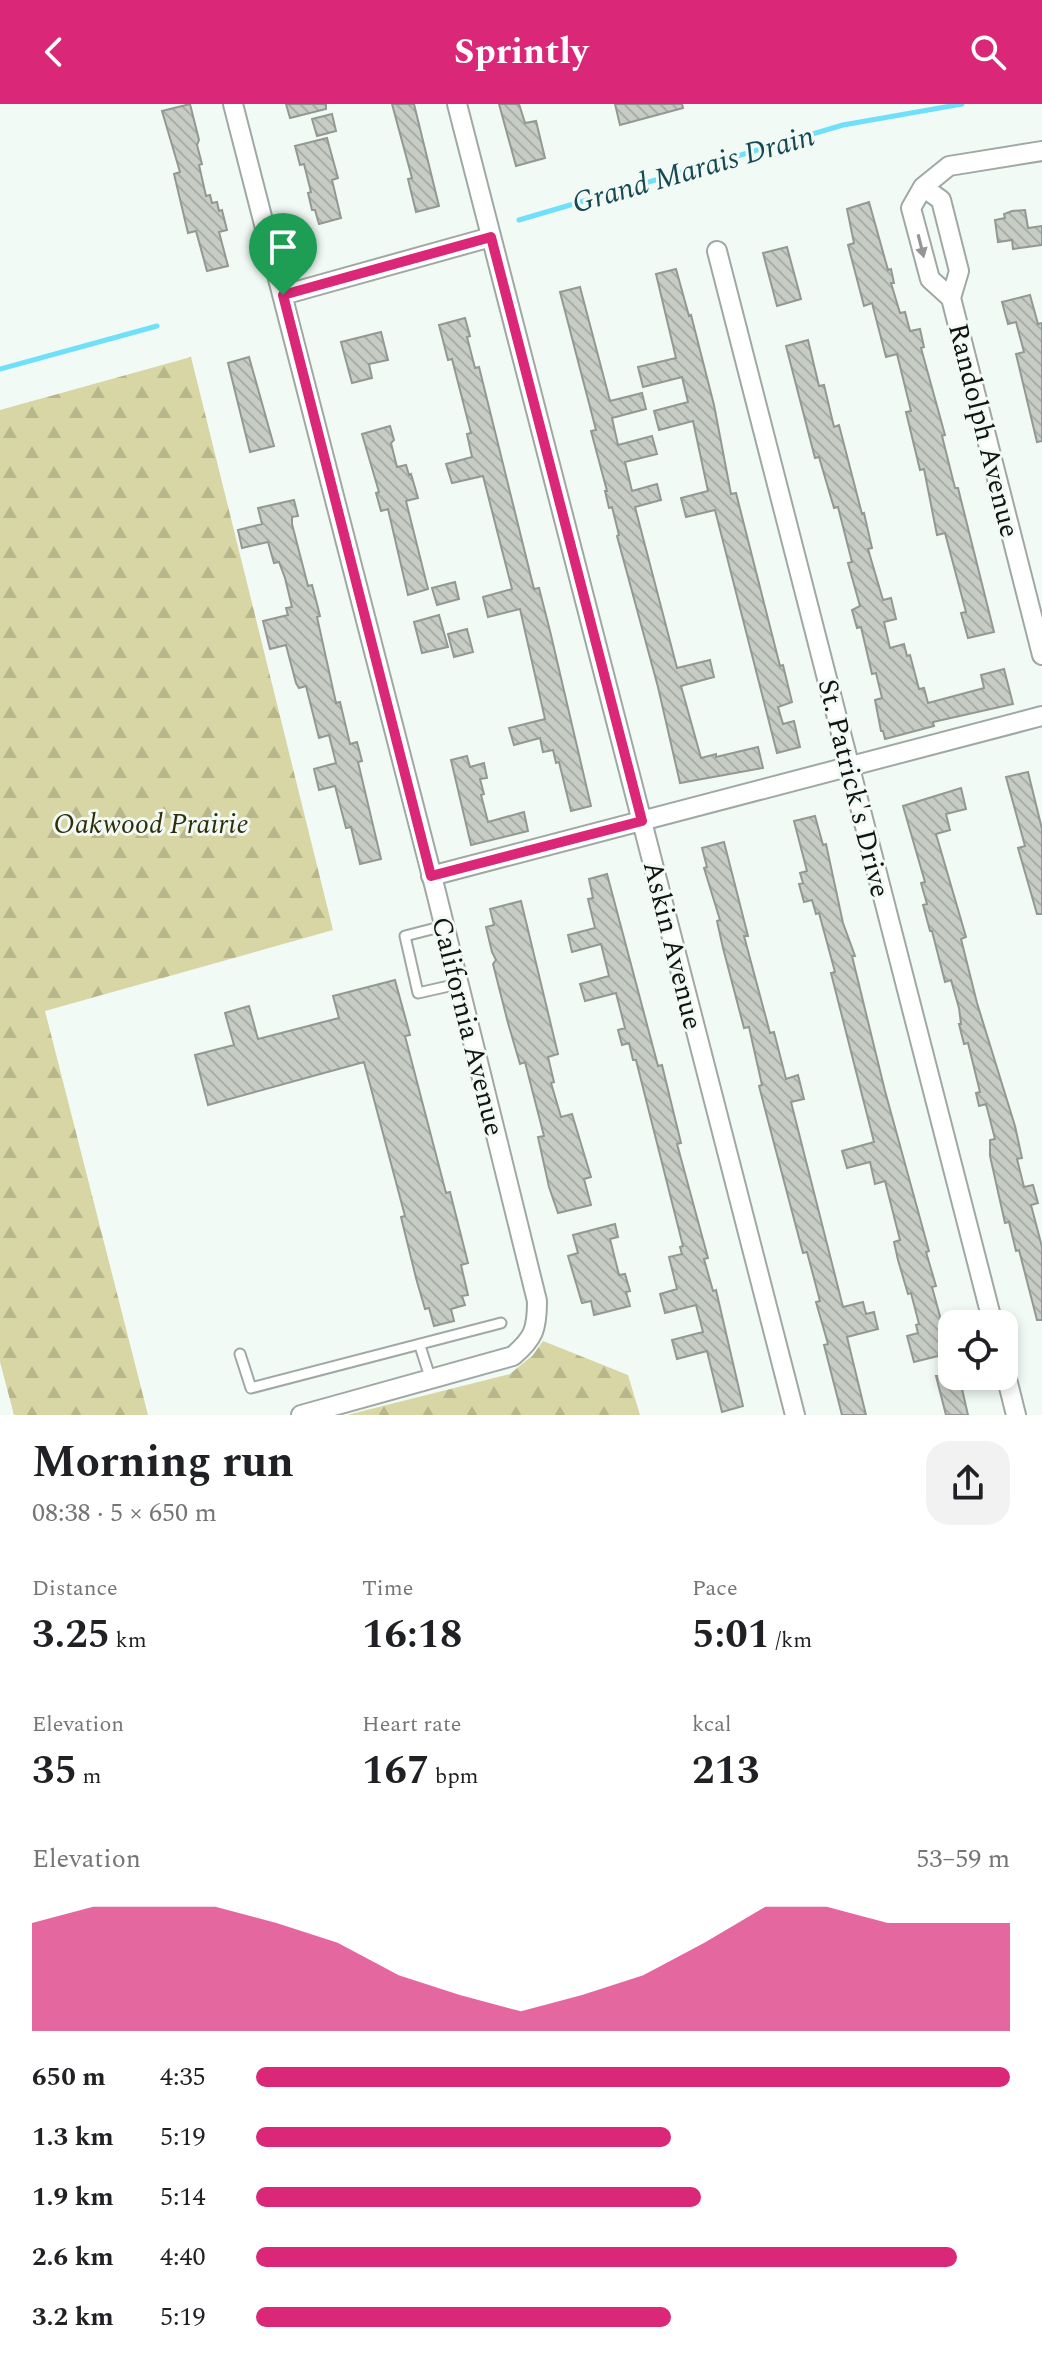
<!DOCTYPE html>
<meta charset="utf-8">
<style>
body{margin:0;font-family:Spectral,serif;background:#f2f2f2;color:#202124;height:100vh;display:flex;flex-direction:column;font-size:30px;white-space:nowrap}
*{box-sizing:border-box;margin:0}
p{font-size:26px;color:#757577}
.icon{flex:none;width:44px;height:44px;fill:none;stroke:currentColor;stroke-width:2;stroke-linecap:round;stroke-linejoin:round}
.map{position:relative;height:1311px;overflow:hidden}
.drawer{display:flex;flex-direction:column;background:#fff;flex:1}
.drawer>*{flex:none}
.tools{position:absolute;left:938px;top:1206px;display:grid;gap:16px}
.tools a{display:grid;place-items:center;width:80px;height:80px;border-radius:16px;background:#fff;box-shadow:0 4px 12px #0003;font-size:40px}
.pin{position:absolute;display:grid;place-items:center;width:68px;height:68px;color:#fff;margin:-82px -34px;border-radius:50% 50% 50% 0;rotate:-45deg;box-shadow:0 0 8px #0007}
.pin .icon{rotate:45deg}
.round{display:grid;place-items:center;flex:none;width:84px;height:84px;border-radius:24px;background:#f2f2f2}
.overview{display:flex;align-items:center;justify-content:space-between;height:136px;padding:0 32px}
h1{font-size:44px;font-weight:700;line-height:60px}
.metrics{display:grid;grid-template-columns:repeat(3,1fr);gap:12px;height:136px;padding:8px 32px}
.metrics div{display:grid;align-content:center}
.metrics b{font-size:40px;font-weight:700}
.metrics small{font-size:22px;font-weight:400}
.metrics p{font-size:22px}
.chart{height:224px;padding:16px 32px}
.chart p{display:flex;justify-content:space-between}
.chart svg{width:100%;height:144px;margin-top:8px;fill:#db2777;opacity:.7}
ul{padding:0 32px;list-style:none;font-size:26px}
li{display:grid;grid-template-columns:128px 96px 1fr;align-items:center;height:60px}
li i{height:20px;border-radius:10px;background:#db2777}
header{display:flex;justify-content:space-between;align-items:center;height:104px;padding:0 32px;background:#db2777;color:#fff;font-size:36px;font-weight:700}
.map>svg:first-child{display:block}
</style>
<header><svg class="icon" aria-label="back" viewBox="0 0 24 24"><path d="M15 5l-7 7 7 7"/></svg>Sprintly<svg class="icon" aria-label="search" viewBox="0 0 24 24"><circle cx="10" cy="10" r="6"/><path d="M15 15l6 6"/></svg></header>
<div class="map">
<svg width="1042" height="1311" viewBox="0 0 1042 1311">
<defs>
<pattern id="forest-firs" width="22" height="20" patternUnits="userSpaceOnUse" patternTransform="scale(2)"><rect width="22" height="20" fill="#d7d6a4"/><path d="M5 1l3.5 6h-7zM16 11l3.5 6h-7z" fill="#b8b78c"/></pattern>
<pattern id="building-back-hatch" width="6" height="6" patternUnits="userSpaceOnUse" patternTransform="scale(2)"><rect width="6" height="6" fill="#c7ccc5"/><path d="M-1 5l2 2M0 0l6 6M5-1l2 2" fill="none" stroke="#aaaea8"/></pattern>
</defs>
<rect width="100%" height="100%" fill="#f1faf5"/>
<path fill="url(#forest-firs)" d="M191 253 333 826 45 907 148 1311H14L0 1258V306Z
M543 1237 628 1271 640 1311H347L510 1270 533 1251Z"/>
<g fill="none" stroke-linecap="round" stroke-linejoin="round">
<path stroke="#70e0fa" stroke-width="5" d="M519 116 843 21 962 0
M0 265 157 222"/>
</g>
<path fill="url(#building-back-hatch)" stroke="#949892" stroke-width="2" d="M190 0 199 36 197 41 202 60 199 61 206 92 210 91 212 99 217 98 219 107 222 106 227 126 219 128 228 162 207 167 196 127 188 129 174 70 180 68 162 7Z
M286 0H326V5L290 14Z
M392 0H414L439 102 416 108 408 75 412 74Z
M499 0H519L525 19 536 17 545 54 516 62Z
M615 0H682L683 4 620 21Z
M332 10 336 27 317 32 312 15Z
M327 34 338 74 332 76 341 114 319 120 315 106H312L308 89 311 88 304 60 300 61 295 42Z
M869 98 888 166 891 165 894 179H891L900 209 905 208 910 227 920 225 924 243 921 244 945 331 942 332 955 384H958L994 528 968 534 961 509 966 508 945 429 937 431 924 365 920 366 906 308 911 307 897 250 886 253 872 199 864 202 848 141 854 139 847 105Z
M1025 106 1028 124 1042 122V141L1013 145 1012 136 998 138 995 116 1005 114 1004 110 1012 107Z
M787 143 801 195 777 202 763 149Z
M676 165 689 212 691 211 714 301 731 390 736 389 780 562 783 561 792 598 778 603 783 620 794 617 800 643 777 649 715 406 686 413 681 394 708 387 693 317 659 326 654 307 688 298 682 273 643 283 638 263 676 254 656 170Z
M580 183 610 297 642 289 646 305 612 314 618 341 652 332 657 350 625 358 632 387 657 380 661 396 635 403 677 564 710 556 714 573 681 582 701 654 716 650V653L758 643 763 664 680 679 658 583 617 432 619 431 612 403 609 404 605 387H607L591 327 596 326 560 188Z
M1030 191 1038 220 1042 219V337L1037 338 1016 250 1024 248 1016 218 1008 220 1002 198Z
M465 214 470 232 467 233 475 264 479 263 534 485 539 484 550 527 591 702 571 707 559 658 556 659 553 646 543 648 540 634 514 641 509 624 545 615 520 505 488 513 483 493 512 485 483 372 452 379 446 360 472 353 467 330 471 329 452 255 448 256 439 221Z
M381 228 388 256 369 260 372 274 352 279 341 238Z
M808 236 819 282 824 281 834 323 839 321 862 410 864 409 872 444 868 445 883 496 891 494 896 515 884 518 890 544 904 540 907 552 910 551 919 585 924 584 928 599 984 584 981 571 1004 565 1013 600 933 618 934 622 885 635 883 627H881L875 596 882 594 876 569 872 570 861 523 857 524 852 506 860 502 848 459 852 458 838 403 834 404 819 353 815 354 786 242Z
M249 253 274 342 250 348 228 259Z
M390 322 394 336 391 339 397 363 406 361 409 371 411 370 418 394 406 397 428 485 408 491 388 405 381 407 376 389 379 388 362 330Z
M294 396 298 412 292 413V420L308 482 312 481 317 500 320 512 317 513 336 599 340 598 350 640 357 638 362 657 358 658 381 755 360 760 351 723 346 724 335 682 319 686 314 665 336 659 329 631 319 634 306 582 299 584 296 579 286 541 270 545 263 517 288 511 286 504 292 503 285 474 279 458 274 459 268 438 242 444 238 426 262 420 258 404Z
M455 478 459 495 437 501 432 484Z
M439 511 448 543 422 549 414 518Z
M467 525 473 548 454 553 448 530Z
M467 652 470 663 484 659 487 674 480 675 484 690 481 691 488 718 524 708 528 727 471 741 451 656Z
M1028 668 1042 725V810H1037L1018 744 1025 742 1006 673Z
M961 684 966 705 946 710 950 726 936 730 966 833 961 835 977 899 1015 1022 1022 1054 1017 1055 1024 1083 1033 1081 1038 1099 1031 1101 1042 1143V1216H1037L1019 1146 1016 1147 1009 1118 1005 1119 990 1052V1036L995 1035 986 1000 979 1002 976 989 980 988 968 939 964 940 959 920H961L959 904 951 876 945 878 932 827H930L923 801 927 800 921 779 925 778 903 702Z
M815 712 823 741 826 740 843 819 855 852H852L885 987 929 1147 926 1148 936 1182 932 1183 950 1249 914 1258 907 1232 918 1229 916 1221 919 1220 911 1189 908 1190 898 1156 894 1138 900 1136 885 1077 875 1080 870 1058 847 1064 842 1047 874 1038 831 869 835 868 819 809 816 810 812 796 804 798 799 780 803 779 800 769 807 767 794 717Z
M724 738 748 832H744L770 929 774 928 786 975 798 971 804 995 791 998 843 1203 863 1198 866 1210 874 1208 878 1225 847 1233 866 1311H842L824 1241 828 1240 816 1198 820 1197 807 1148 803 1149 776 1047 759 982 762 981 749 923 744 924 723 844 717 817 720 816 704 764 707 763 702 744Z
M607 770 658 962 662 961 670 994 681 1039 677 1040 708 1154 704 1155 713 1187 716 1186 743 1302 722 1308 707 1247 677 1255 672 1236 703 1228 696 1201 665 1209 660 1190 677 1185 669 1153 682 1150 680 1143 683 1142 636 956H633L629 939 622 941 618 926 625 924 616 889 585 897 580 880 609 872 601 840 572 848 568 831 595 824 588 795 593 794 589 775Z
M521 797 558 950 548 953 554 978 551 979 561 1013 572 1010 591 1073 584 1075 591 1101 558 1109 549 1083 538 1033 544 1032 525 958 520 960 508 919 493 860 496 856 492 848 486 823 494 821 490 805Z
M395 876 410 931 405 932 446 1089 450 1088 468 1159 461 1161 468 1191 462 1192 465 1201 451 1205 454 1217 434 1222 429 1204 425 1205 416 1174 401 1113 405 1112 364 958 208 1001 195 951 234 941 225 909 249 902 258 935 339 914 333 892Z
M615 1120 618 1133 610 1135 619 1171 625 1170 630 1187 626 1188 630 1202 594 1211 591 1197 582 1199 568 1152 578 1149 573 1131Z
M936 1272H959L968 1311H946Z"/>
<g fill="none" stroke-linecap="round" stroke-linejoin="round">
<defs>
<path id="service" d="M444 822 405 832 418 889 458 880
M420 1242 431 1276
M240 1250 251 1284 501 1219"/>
<path id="minor" d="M233 0 436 788 537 1197C537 1225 534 1234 513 1252L301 1311
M457 0 795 1311
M923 83 941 96 959 167 951 194 1042 551
M717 147 993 1220
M283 191 491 133
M951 194 930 175 911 104 923 83 949 62 1042 47
M431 772 1042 612
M1004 1263 1016 1311"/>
</defs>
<use href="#service" stroke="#a0a8a4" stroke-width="13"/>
<use href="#minor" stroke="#a0a8a4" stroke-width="22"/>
<use href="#service" stroke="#fff" stroke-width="9"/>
<use href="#minor" stroke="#fff" stroke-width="18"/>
</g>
<defs><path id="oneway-solid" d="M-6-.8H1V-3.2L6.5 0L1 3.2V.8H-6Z" transform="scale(2)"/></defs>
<use fill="#949594" href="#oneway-solid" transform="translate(921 142) rotate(76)"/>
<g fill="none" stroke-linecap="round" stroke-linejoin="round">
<defs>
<path id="route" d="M491 133 642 717 431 772 283 191Z"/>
</defs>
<use href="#route" stroke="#fff" stroke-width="16"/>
<use href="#route" stroke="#db2777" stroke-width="10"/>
</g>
<g text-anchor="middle" stroke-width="6" stroke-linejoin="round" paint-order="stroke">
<g font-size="28" fill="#111412" stroke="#f1faf5">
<text transform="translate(985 326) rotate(76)" y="10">Randolph Avenue</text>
<text transform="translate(855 684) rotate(76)" y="10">St. Patrick's Drive</text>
<text transform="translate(674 841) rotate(76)" y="10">Askin Avenue</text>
<text transform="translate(469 922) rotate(76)" y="10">California Avenue</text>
</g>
<g font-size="28" font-style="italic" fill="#302e08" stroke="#f1faf5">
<text x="151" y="729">Oakwood Prairie</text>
</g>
<g font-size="30" font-style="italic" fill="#174954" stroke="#f1faf5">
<text transform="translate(693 65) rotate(-16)" y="10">Grand Marais Drain</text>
</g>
</g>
</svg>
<div class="tools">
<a><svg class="icon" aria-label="locate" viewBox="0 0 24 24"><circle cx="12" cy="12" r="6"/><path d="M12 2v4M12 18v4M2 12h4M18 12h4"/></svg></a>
</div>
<div class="pin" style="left:283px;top:191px;background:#1e9e55"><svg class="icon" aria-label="arrive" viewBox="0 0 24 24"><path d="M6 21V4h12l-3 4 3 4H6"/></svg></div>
</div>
<section class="drawer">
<div class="overview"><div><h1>Morning run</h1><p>08:38 · 5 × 650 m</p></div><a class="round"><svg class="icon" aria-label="share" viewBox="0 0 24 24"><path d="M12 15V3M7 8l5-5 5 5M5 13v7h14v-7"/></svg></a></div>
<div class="metrics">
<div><p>Distance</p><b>3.25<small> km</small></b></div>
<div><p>Time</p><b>16:18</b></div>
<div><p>Pace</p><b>5:01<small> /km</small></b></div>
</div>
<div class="metrics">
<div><p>Elevation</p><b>35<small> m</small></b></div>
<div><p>Heart rate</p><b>167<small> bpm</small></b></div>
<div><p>kcal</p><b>213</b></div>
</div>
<div class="chart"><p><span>Elevation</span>53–59 m</p>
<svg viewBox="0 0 160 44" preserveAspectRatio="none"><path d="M0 44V11L10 6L20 6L30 6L40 11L50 17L60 27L70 33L80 38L90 33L100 27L110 17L120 6L130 6L140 11L150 11L160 11V44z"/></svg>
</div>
<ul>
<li><b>650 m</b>4:35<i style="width:100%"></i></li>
<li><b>1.3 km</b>5:19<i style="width:55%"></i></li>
<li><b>1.9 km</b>5:14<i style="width:59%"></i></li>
<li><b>2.6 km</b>4:40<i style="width:93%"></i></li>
<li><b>3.2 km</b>5:19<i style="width:55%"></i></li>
</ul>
</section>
